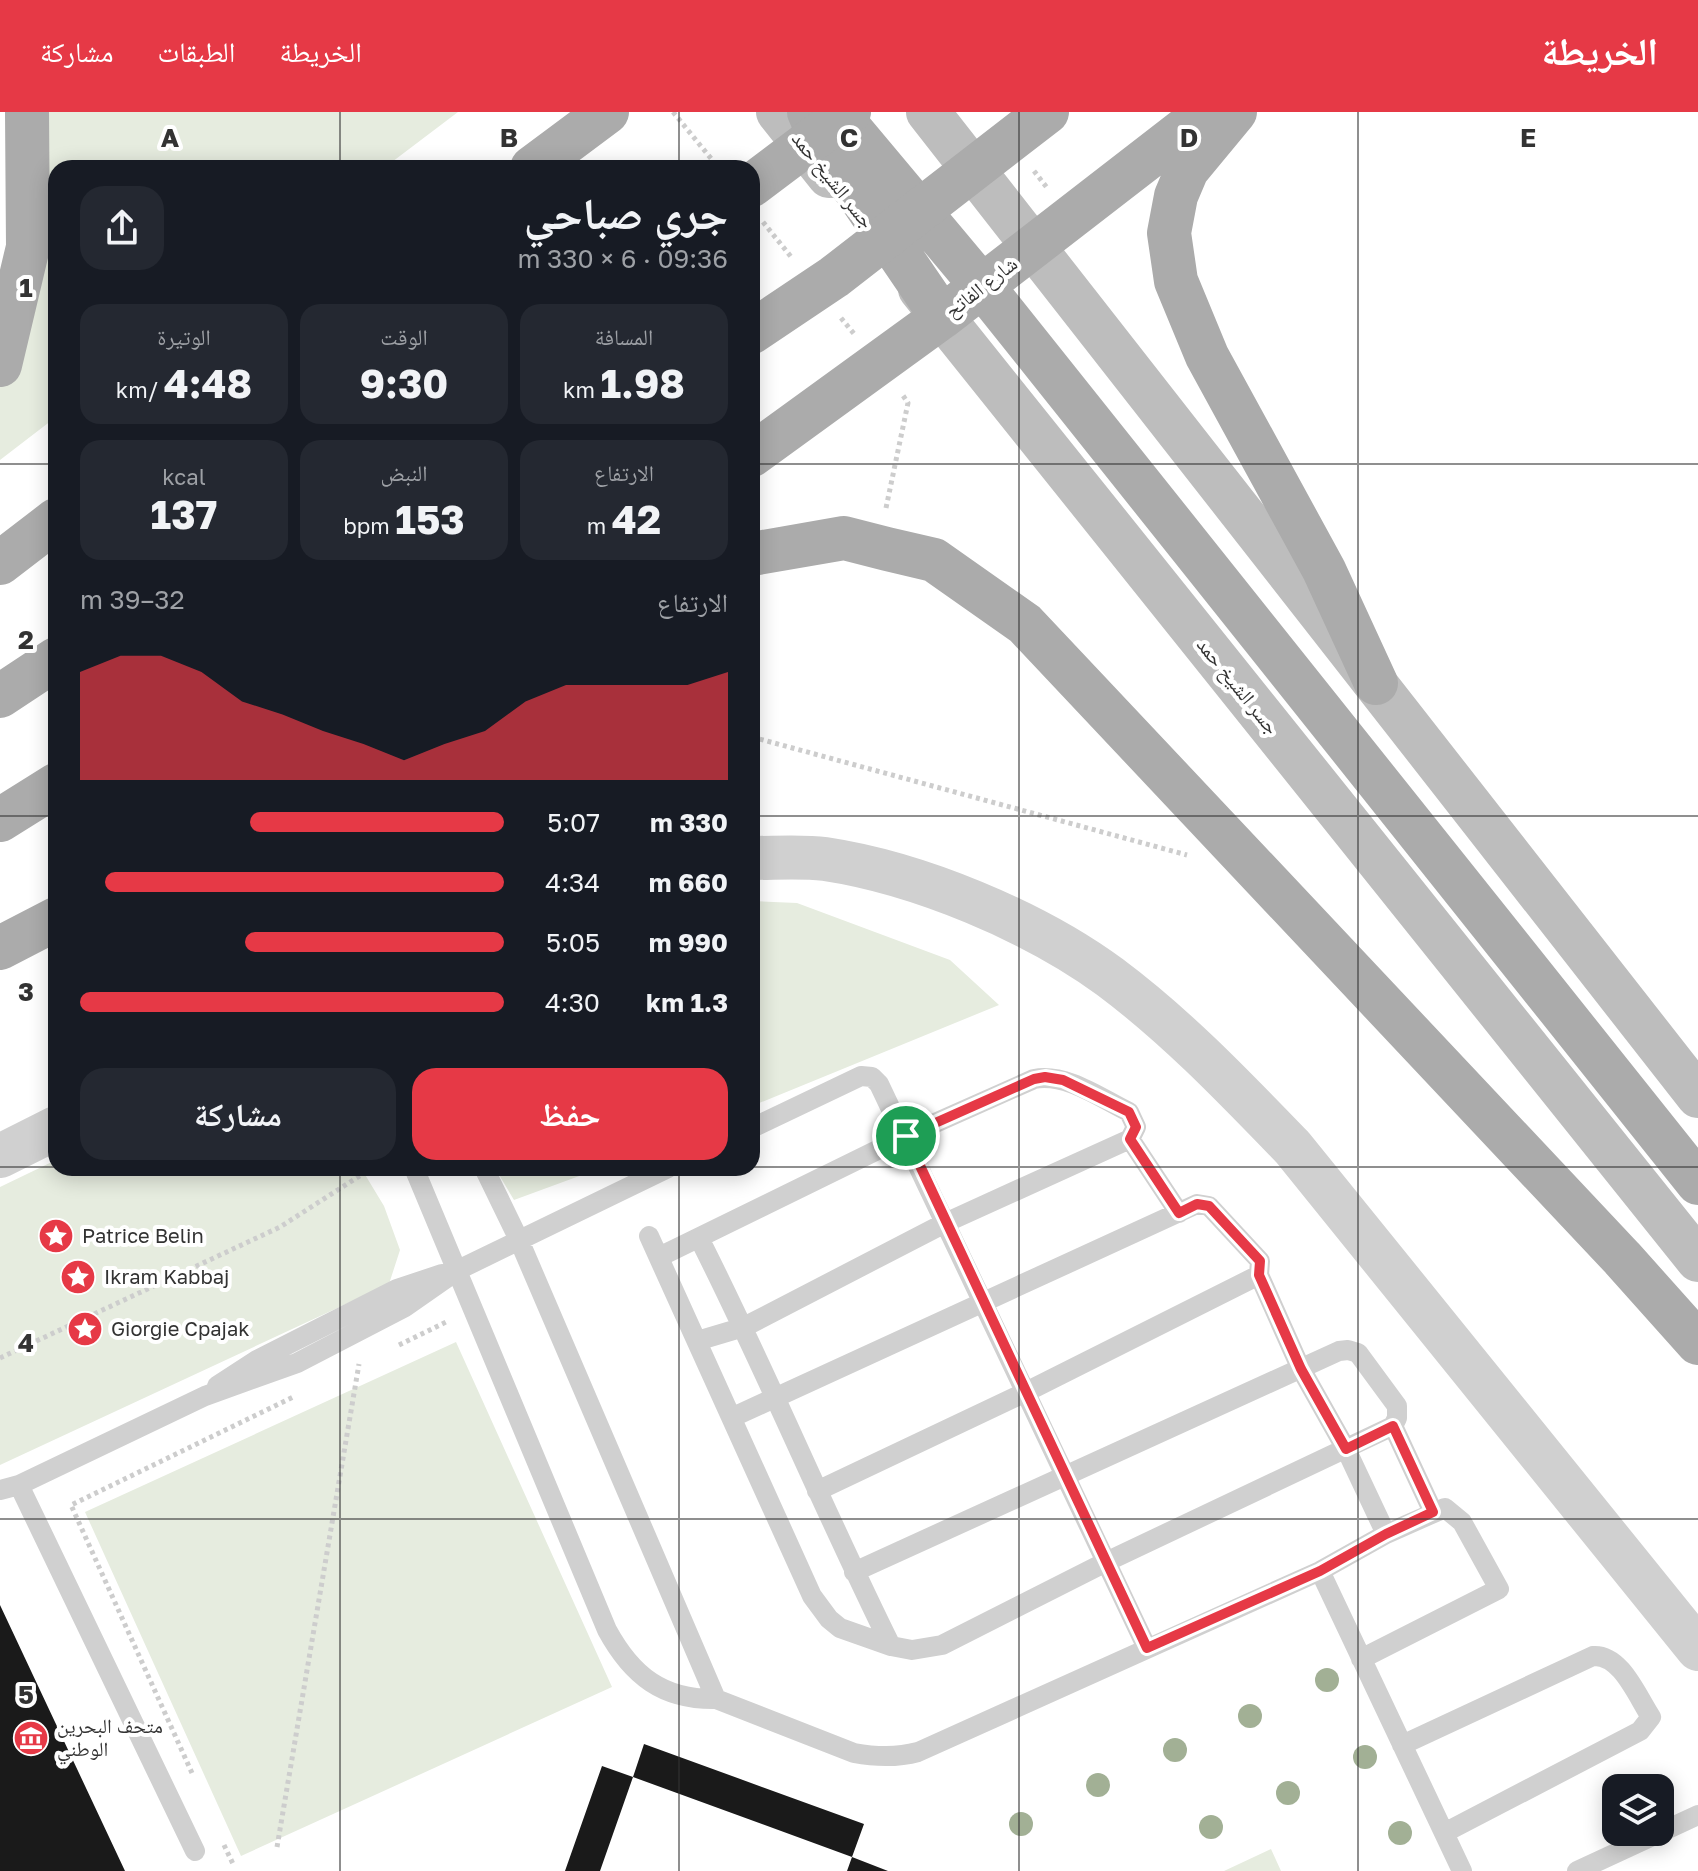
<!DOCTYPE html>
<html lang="ar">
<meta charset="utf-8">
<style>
body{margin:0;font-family:"Golos Text","Noto Naskh Arabic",sans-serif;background:#242831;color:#f1f3f6;direction:rtl;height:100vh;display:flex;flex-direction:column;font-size:30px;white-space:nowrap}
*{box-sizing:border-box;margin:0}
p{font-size:26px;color:#9ea1a6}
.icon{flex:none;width:44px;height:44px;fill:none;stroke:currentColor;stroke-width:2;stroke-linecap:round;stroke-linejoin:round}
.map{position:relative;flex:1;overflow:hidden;direction:ltr}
.details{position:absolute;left:48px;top:48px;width:712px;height:1016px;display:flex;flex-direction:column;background:#171b24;border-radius:24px;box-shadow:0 4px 20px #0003;direction:rtl}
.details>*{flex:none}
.tools{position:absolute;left:1602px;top:1662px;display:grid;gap:16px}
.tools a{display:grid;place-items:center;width:72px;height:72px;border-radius:16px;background:#171b24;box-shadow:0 4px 20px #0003;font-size:40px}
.pin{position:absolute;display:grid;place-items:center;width:68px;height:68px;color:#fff;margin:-34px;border:4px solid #fff;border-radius:50%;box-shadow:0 2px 8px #0007}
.round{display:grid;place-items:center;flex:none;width:84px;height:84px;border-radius:24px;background:#242831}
.summary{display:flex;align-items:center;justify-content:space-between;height:136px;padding:0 32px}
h1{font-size:44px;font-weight:700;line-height:60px}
.figures{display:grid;grid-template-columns:repeat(3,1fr);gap:12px;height:136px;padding:8px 32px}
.figures div{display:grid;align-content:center;border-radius:20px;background:#242831;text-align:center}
.figures b{font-size:40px;font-weight:700}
.figures small{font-size:22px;font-weight:400}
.figures p{font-size:22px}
.chart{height:224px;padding:16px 32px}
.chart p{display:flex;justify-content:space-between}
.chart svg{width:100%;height:144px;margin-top:8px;fill:#e63946;opacity:.7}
.button{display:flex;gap:16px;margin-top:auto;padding:16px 32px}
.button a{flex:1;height:92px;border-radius:24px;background:#e63946;color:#fff;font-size:32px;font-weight:700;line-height:92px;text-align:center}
.button a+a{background:#242831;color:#f1f3f6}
ul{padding:0 32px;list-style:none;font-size:26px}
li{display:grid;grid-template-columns:128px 96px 1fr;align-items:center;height:60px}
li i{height:20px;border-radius:10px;background:#e63946}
header{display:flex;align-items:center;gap:48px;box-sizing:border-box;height:112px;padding:0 40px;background:#e63946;color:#fff}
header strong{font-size:38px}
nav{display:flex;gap:44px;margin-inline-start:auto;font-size:28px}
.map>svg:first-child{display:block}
</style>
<header>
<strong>الخريطة</strong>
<nav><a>الخريطة</a><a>الطبقات</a><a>مشاركة</a></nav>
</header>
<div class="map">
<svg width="1698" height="1759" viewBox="0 0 1698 1759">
<rect width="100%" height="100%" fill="#fff"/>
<path fill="#e6ecdf" d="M42 0H458L384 56H56V305L0 348V177Z
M752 789 797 791 950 848 999 893 752 994Z
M56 1048V1056H361L384 1094 400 1138 389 1172 0 1353V1075Z
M495 1056H601L514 1088Z
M456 1230 612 1575 241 1744 85 1400Z
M1271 1737 1281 1759H1224Z"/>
<path fill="#1a1a1a" d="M0 1493 125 1759H0Z
M644 1632 864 1712 852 1745 633 1665 600 1759H565L602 1654 633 1665Z
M852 1745 888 1759H847Z"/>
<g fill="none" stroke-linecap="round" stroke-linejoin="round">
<path stroke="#cdcdcd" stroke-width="5" stroke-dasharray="4 4" stroke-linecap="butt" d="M673 0 718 55
M1034 59 1048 77
M763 110 792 146
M841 206 855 223
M886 396 908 291 902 282
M752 625 1187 743
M399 1233 448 1209
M0 1246 280 1115 372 1056
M192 1661 71 1393 293 1285
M224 1733 234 1754
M277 1735 359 1252"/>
<path stroke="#d0d0d0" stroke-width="20" d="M752 1016 861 964 872 965 879 972 1147 1536
M1130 1027 1179 1101
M414 1056 607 1518C632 1564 663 1588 716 1587L854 1641C876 1645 896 1646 918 1640L1320 1459 1386 1422 1445 1396 1462 1410 1499 1477 1361 1547
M484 1056 519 1128 716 1587
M649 1124 812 1484 829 1507 840 1516 891 1534 912 1538 942 1533 1106 1450 1393 1314
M699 1126C767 1260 824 1399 891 1534
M659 1145 906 1024 1034 967C1067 961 1100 986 1129 1000L1136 1015 1130 1027 945 1111 744 1215 697 1229
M1259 1163 1301 1257 1346 1337 1386 1422
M217 1274 257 1248 397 1177 442 1162
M733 1305 1197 1092 1209 1094 1260 1149 1259 1163 1026 1280 817 1379
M19 1373 195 1739
M0 1378 19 1373 205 1284 297 1251 405 1195 458 1158 668 1056
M1320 1459 1462 1759
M854 1460 1339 1239 1348 1238 1358 1241 1397 1294V1306L1393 1314 1433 1400
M1402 1633 1593 1544C1621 1542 1637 1584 1651 1605L1640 1619 1444 1721
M1577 1759 1698 1703"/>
<path stroke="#d0d0d0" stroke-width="44" d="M752 746C776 746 802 744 825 747 918 761 1034 809 1110 865 1177 915 1235 976 1293 1036L1698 1537
M0 1044 56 1016"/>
<path stroke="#bdbdbd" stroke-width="44" d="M778 0 829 64
M928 0 1698 984
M920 177 1698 1148"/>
<path stroke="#ababab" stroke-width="44" d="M809 0 820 26 942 205
M836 0 996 191 1698 1071
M1235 0 1187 58 1176 84 1169 121 1176 169 1207 244 1324 458 1376 571
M532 56 607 0
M0 253 28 135 27 0
M752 343 942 205 1207 0
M752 442 844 426 887 437 934 448 1025 512 1622 1146 1698 1231
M0 451 56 408
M0 584 56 547
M0 708 56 673
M0 836 56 807"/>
<path stroke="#ababab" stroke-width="44" d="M752 73 849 0
M752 220 834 165 1047 0"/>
</g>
<g fill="#a2b095">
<circle cx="1327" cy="1568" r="12"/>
<circle cx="1250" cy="1604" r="12"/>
<circle cx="1175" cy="1638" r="12"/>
<circle cx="1365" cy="1645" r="12"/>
<circle cx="1098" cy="1673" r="12"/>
<circle cx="1288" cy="1681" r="12"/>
<circle cx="1021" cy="1712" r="12"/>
<circle cx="1211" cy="1715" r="12"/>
<circle cx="1400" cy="1721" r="12"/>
</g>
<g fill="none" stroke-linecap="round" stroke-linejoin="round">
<defs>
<path id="route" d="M1045 965 1063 968 1129 1000 1136 1015 1130 1027 1179 1101 1197 1092 1209 1094 1260 1149 1259 1163 1301 1257 1346 1337 1393 1314 1433 1400 1386 1422 1320 1459 1147 1536 906 1024 1034 967Z"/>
</defs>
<use href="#route" stroke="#fff" stroke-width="16"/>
<use href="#route" stroke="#e63946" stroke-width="10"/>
</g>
<path fill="none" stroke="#333" stroke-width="2" stroke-opacity="0.55" d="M340 0V56M679 0V56M1019 0V1759M1358 0V1759M0 352H56M752 352H1698M0 704H56M752 704H1698M0 1055H56M752 1055H1698M340 1056V1759M679 1056V1759M0 1407H1698"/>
<defs>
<symbol id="sight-disc" viewBox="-11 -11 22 22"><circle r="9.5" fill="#e63946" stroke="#fff"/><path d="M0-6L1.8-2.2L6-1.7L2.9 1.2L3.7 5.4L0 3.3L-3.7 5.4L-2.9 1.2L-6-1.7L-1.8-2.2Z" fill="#fff"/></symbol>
<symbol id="museum-disc" viewBox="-11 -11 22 22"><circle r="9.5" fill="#e63946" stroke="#fff"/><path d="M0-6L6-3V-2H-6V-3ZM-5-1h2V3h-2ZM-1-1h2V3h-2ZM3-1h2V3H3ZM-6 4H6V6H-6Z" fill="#fff"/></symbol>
</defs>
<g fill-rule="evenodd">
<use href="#sight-disc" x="36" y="1104" width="40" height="40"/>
<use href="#sight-disc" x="58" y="1145" width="40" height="40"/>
<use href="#sight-disc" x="65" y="1197" width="40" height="40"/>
<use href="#museum-disc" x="11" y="1606" width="40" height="40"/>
</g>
<g text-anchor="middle" stroke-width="8" stroke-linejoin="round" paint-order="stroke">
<g font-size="20" fill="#333" stroke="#fff">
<text transform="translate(833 68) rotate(51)" y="7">جسر الشيخ حمد</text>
<text transform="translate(981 175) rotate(-38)" y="7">شارع الفاتح</text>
<text transform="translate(1238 574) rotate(51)" y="7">جسر الشيخ حمد</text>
</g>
<g font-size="20" fill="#333" stroke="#fff" text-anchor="start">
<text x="82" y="1131">Patrice Belin</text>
<text x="104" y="1172">Ikram Kabbaj</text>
<text x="111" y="1224">Giorgie Cpajak</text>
<text x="57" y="1621">متحف البحرين<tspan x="57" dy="23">الوطني</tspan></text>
</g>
</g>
<g font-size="26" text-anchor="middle" font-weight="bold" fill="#333" stroke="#fff" stroke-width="8" stroke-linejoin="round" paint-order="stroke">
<text x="170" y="35">A</text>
<text x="509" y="35">B</text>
<text x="849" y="35">C</text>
<text x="1189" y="35">D</text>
<text x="1528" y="35">E</text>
<text x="26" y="185">1</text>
<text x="26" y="537">2</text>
<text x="26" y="889">3</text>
<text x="26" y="1240">4</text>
<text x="26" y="1592">5</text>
</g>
</svg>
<div class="tools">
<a><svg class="icon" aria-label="layers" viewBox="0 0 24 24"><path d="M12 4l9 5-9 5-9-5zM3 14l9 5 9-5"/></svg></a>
</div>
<div class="pin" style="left:906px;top:1024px;background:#1e9e55"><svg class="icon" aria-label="arrive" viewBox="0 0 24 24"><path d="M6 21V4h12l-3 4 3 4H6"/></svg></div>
<section class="details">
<div class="summary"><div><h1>جري صباحي</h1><p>09:36 · 6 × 330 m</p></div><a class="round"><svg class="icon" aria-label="share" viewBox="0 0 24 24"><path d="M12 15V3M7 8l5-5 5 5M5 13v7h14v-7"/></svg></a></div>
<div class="figures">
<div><p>المسافة</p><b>1.98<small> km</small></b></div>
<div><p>الوقت</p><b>9:30</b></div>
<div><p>الوتيرة</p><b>4:48<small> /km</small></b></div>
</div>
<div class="figures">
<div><p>الارتفاع</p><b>42<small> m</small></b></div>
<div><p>النبض</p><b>153<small> bpm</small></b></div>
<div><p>kcal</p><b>137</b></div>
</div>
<div class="chart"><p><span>الارتفاع</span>32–39 m</p>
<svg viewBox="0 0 160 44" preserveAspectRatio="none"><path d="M0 44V11L10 6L20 6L30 11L40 20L50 24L60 29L70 33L80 38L90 33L100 29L110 20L120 15L130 15L140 15L150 15L160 11V44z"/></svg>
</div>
<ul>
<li><b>330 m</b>5:07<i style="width:60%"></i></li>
<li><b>660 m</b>4:34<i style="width:94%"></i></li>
<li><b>990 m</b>5:05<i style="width:61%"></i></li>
<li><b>1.3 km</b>4:30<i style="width:100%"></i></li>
</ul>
<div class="button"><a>حفظ</a><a>مشاركة</a></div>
</section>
</div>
